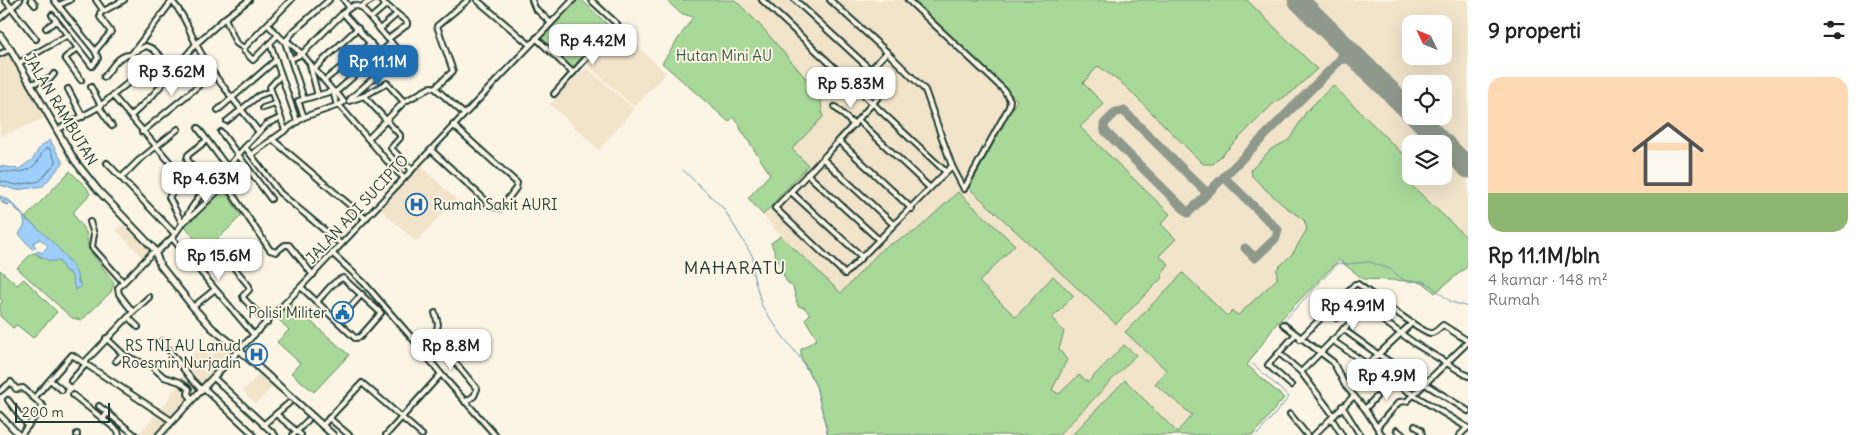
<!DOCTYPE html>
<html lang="id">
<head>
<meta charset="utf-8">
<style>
  :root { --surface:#fff; --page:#f6f6f6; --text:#222; --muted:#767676; --line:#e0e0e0; --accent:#1f6fb2 }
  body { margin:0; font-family:Delius,sans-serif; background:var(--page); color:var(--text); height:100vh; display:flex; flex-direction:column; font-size:19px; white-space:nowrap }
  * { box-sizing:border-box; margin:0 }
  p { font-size:16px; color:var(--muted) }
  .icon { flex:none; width:28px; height:28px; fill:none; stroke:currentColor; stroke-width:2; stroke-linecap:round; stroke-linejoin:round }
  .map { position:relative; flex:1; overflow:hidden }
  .side { display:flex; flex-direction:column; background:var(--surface); width:400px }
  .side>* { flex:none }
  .needle { width:32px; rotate:313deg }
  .controls { position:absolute; left:1402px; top:15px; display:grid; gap:10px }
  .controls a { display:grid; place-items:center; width:50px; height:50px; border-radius:10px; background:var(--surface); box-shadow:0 5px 20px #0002; font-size:25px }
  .scale { position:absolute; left:15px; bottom:12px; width:95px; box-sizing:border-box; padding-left:5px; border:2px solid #1f3d34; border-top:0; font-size:14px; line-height:18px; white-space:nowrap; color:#1f3d34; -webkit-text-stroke:4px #fcf5e5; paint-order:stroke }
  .price { position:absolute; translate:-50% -42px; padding:0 11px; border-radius:10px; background:#fff; color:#222; font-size:16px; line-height:32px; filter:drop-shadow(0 1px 2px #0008) }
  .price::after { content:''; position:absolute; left:50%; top:30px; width:15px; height:11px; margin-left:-8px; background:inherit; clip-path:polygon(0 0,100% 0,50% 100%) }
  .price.active { background:var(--accent); color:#fff }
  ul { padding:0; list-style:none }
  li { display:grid; align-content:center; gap:10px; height:265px; padding:0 20px }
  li+li { border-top:1px solid var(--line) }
  li span { display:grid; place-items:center; height:155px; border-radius:15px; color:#555 }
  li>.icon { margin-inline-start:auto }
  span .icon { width:90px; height:90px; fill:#fffc; stroke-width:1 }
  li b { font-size:21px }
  h2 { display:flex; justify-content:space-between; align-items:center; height:60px; padding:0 20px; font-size:21px }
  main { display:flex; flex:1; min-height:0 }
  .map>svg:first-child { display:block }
  .built { fill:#f1e4cb; fill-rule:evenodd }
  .green { fill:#a9d999; stroke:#648b66 }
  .water { fill:#a0cefb; stroke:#6c94ab }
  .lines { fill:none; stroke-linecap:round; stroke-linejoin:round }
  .shore { stroke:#537784; stroke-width:1 }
  .stream { stroke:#6c94ab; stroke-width:1 }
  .taxiway { stroke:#8e998c; stroke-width:9 }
  .runway { stroke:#8e998c; stroke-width:21 }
  .minor-casing { stroke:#1f3d34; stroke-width:8 }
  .major-casing { stroke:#1f3d34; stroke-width:9 }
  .minor { stroke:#fcf5e5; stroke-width:4 }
  .major { stroke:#fcf5e5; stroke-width:5 }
  .labels { text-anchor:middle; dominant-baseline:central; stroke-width:4; stroke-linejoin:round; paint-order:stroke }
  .park-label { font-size:15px; fill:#3b5c48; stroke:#fcf5e5 }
  .street-label { font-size:15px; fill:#1f3d34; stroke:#fcf5e5 }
  .poi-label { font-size:15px; fill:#1f3d34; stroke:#fcf5e5; text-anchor:end }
  .quarter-label { font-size:18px; letter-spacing:1px; fill:#1f3d34; stroke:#fcf5e5 }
</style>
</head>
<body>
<main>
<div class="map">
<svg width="1468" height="435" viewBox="0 0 1468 435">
  <rect width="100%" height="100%" fill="#fcf5e5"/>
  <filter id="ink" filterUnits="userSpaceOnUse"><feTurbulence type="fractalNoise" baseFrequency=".02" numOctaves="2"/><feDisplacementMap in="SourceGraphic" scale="10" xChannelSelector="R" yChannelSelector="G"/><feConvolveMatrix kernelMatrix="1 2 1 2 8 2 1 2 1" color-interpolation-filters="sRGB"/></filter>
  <g filter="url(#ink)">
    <g class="built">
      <path d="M666 0H1468V266L1435 293 1425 284 1415 281 1363 279 1339 260 1277 323 1247 365 1284 398 1253 435H828L816 386 801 357V349L817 339 805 319 810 314 805 308 798 306 793 286 786 281 771 243 781 236 748 198 770 174 740 128V125L733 117 729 122 662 63 693 17 680 13ZM1411 24H1444V56H1411ZM1411 84H1444V116H1411ZM1411 144H1444V176H1411Z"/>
      <path d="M619 29 666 73 635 107 586 64Z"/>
      <path d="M10 51 48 117 0 137V56Z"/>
      <path d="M586 67 634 109 599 150 550 104Z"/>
      <path d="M419 165 456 199 416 242 379 208Z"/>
      <path d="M125 222 150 248 151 253 145 260 116 230Z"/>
      <path d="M218 335 236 351 156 435H138L166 403 172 392 186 373 193 368 188 357 202 348 210 356 219 349 212 341Z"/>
      <path d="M259 374 272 387 256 404 243 391Z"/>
    </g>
    <g class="green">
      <path d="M577 0H582L610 27 571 69 540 40Z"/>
      <path d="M666 0H735L761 26 820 95 823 117 792 149 808 165 763 215 748 198 770 174 740 128V125L733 117 729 122 662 63 693 17 680 13Z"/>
      <path d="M912 0H1247L1317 69 1292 92 1273 104 1213 164H1203L1124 85 1098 66 1083 83 1104 104 1080 127 1170 214 1161 224 1176 239 1159 256 1169 264 1161 274 1163 277 1116 324 969 188 1017 100Z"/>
      <path d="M1333 85 1411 162V174L1406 180 1468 239V266L1435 293 1425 284 1415 281 1363 279 1339 260 1277 323 1247 365 1284 398 1253 435H1072L1125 380 1177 432 1192 415 1155 384 1166 370 1125 332 1183 273 1227 316 1232 311 1238 315 1277 279V269L1293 253 1307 229 1304 220 1283 205 1265 189 1252 176 1251 170 1271 149 1289 140 1306 112Z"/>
      <path d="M70 171 87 188 90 194 74 211V215L86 232 89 250 114 282 111 292 82 320 72 318 17 268 31 254 35 253 40 257 59 261 66 271 69 272 74 279V286L80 284 77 277 61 252 35 226 25 218Z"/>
      <path d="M224 189 241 216 205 252 185 226Z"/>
      <path d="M958 192 1015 245 979 282 1016 317 1053 276 1074 296 1052 318 1064 332 1059 349 1067 360 1052 390 1059 394 1079 375 1088 382 1124 345 1136 355 1059 435H828L816 386 801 357V349L817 339 805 319 810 314 805 308 798 306 793 287 786 281 771 243 781 236 841 293 883 248 916 231Z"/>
      <path d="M0 270 17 285 24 279 57 312 33 338 17 325 13 328 0 316V304L3 301 0 299Z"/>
      <path d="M290 303 349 355 314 392 291 373 300 363 277 342 289 330 276 317Z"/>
    </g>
    <g class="water">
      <path d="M50 140 63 163 43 186 16 190 0 185V166L19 169 33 159 40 147Z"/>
      <path d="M0 196C13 200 17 208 25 218 27 221 32 223 34 225 46 235 80 267 78 282L81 285 76 290C72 285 75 278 69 272H66L59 261H49L35 253 39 251 42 253 48 246 40 239 33 243 36 247 32 249 19 234 25 224 23 216 8 201 5 200 4 202 9 204 8 205 2 203Z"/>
    </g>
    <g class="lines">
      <path class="shore" d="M0 171C15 173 27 175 38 161 41 156 42 151 47 148L50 149 56 162 40 181 17 185 0 181"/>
      <g class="stream">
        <path d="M683 170 724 209 753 257V274L762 306 781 334 800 358 816 386 828 435"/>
        <path d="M1280 325 1338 263 1347 264 1370 262 1390 269 1406 282 1422 281 1429 284 1451 302 1468 307"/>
        <path d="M1253 364 1289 397 1257 435"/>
      </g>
      <g class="taxiway">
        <path d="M1340 41 1343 53 1340 60 1353 58 1360 61"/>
        <path d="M1228 181 1278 230 1276 238 1255 258 1245 248"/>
        <path d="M1207 193 1124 111 1116 112 1104 124 1105 131 1188 213 1340 60"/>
      </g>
      <g class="runway">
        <path d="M1298 0 1411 112"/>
        <path d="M1416 116 1443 144"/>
        <path d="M1444 144 1468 168"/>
      </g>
      <defs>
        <g id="minor">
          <path d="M5 0 36 39"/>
          <path d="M31 0 35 5"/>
          <path d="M96 0 103 10"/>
          <path d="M171 0C184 14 188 28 196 44 205 61 215 77 227 91"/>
          <path d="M344 0 349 7"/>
          <path d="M477 0 530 45"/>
          <path d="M532 0 535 8 551 23"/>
          <path d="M762 0 946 172"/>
          <path d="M795 0 871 70"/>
          <path d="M830 0 887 52 925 90 952 166 964 189"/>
          <path d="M908 0 1004 90 1010 100 1009 107 964 189"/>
          <path d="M59 5 70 0"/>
          <path d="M361 7 372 0"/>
          <path d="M343 13 379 53"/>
          <path d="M52 15 92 66 98 58 95 51 54 0"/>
          <path d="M0 18 20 0"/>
          <path d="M225 18 236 43 244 48 291 0"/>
          <path d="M371 18 386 5"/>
          <path d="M268 25 285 42"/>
          <path d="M46 28 56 21"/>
          <path d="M380 29 397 14"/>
          <path d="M536 38 573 73"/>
          <path d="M286 40 302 54 333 91 336 92 344 102 339 105"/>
          <path d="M390 41 408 62"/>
          <path d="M270 43 297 121"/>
          <path d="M78 48 65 58 81 80"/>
          <path d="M95 51 111 32 100 17V13L124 0"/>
          <path d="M136 51 146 46 153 49 174 70"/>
          <path d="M244 51 253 60 278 35"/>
          <path d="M0 54 11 49"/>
          <path d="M291 59 302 54 343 13 354 5 361 7 388 39 407 25V22L380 0"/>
          <path d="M19 63 68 35"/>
          <path d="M310 65 318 96"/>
          <path d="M365 66 375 77"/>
          <path d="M315 68 358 28"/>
          <path d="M281 75 270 87 285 130"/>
          <path d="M104 77C112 68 118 54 131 55"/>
          <path d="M325 80 371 43"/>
          <path d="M892 82 826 155 775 208 845 274 952 166"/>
          <path d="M30 84 50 79 54 74"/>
          <path d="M91 87 101 106"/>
          <path d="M854 87 887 52"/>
          <path d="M68 89 83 117"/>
          <path d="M336 92 391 43"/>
          <path d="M229 94 259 132 267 124 280 118"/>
          <path d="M554 94 617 24 591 0"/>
          <path d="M113 96 180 174 181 182 169 197 182 223"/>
          <path d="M364 96 387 83 404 102 431 87 435 88"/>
          <path d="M304 99 285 42 294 31 329 0"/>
          <path d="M350 99 401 54"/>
          <path d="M349 101 364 96 400 135V138L391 148 412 170"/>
          <path d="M99 107 112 126"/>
          <path d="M835 107 854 125"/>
          <path d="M263 108 275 104"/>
          <path d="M218 110 276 60"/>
          <path d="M464 114 435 88 453 71 437 26 468 0"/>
          <path d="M131 116 153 95 196 44 225 18 249 0"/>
          <path d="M304 117 298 101 333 91 337 106"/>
          <path d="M858 120 930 188"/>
          <path d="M227 121 258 96 271 91"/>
          <path d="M198 128 227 167"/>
          <path d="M57 130 99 107 141 72V67L131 55 172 1"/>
          <path d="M142 132 213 74"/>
          <path d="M221 132 271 199"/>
          <path d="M272 139 366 219"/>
          <path d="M368 139 404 102"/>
          <path d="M839 141 912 209"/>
          <path d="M245 147 259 132"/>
          <path d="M431 150 484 199 489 206 501 208 516 188 517 183 453 125"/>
          <path d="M252 154 304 117 339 105 393 168 404 178"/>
          <path d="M823 159 893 224"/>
          <path d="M107 163 175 234"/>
          <path d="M807 174 878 239"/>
          <path d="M220 176 270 250 276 252 285 245H289L313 275"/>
          <path d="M121 178 138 161 178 129"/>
          <path d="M181 182 194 169 187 159 188 155 207 140"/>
          <path d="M791 192 862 257"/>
          <path d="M184 221C191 208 207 182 220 176L245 147 280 193 341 244"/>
          <path d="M90 222 94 234 92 247 123 282"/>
          <path d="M172 238 254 335"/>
          <path d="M152 253 118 288 119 294 133 312 84 363 172 421"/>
          <path d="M156 253 172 238 184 221 194 214 225 184"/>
          <path d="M332 253 364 283 412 338 441 374 495 435"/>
          <path d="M200 269 217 253H222L249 286V290L243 296 244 299 267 323"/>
          <path d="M301 287 355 338 360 337 381 313 343 278C333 281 324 294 317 302"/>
          <path d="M193 307 214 290"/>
          <path d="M1364 307 1417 345 1468 376"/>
          <path d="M1327 311 1336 318"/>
          <path d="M133 312 149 297"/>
          <path d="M128 317 138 327"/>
          <path d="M338 321 362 294"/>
          <path d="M1283 324 1333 362 1345 385 1365 409 1382 435"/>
          <path d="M1343 329 1379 355 1468 411"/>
          <path d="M106 338 123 354 116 361"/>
          <path d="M1300 339 1355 284H1358C1369 292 1421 332 1430 333 1435 334 1440 327 1443 325L1468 341"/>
          <path d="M435 340 438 324 435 313"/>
          <path d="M1332 340 1391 381 1468 428"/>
          <path d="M162 341 192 380 202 390"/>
          <path d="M420 348 429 342 437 340 477 389 474 396 465 402"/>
          <path d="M239 350 294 294 573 0"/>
          <path d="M1279 353 1301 372 1334 416"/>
          <path d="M123 354 137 361 150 365 164 377 180 382 189 389 188 394 192 399"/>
          <path d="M1368 364 1412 323"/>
          <path d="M1301 372 1376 297"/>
          <path d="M214 378 275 435"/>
          <path d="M50 380 62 390"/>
          <path d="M71 381 86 364"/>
          <path d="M1291 385 1268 365 1295 335"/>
          <path d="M204 388 251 432 253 435"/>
          <path d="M0 391 11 382 16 389 23 388 34 398 72 355 84 363"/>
          <path d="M73 395 103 419"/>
          <path d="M8 400 28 426"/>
          <path d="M99 406 135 435"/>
          <path d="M1342 406 1360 435"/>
          <path d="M1365 409 1376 397"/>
          <path d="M108 412 103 419 118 431 119 435"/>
          <path d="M276 414 301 435"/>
          <path d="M1290 414 1307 435"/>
          <path d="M0 415 19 435"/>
          <path d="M329 418 349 435"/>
          <path d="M1332 419 1342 435"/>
          <path d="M263 425 289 403"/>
          <path d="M322 426 362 383 422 435"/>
          <path d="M1415 426 1421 430 1422 435"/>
          <path d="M1377 427 1399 402 1407 401 1468 342"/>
          <path d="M1397 430 1403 435"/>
          <path d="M77 434V435"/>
          <path d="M21 435 43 406 34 398"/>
          <path d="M293 435 308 420"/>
          <path d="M386 435 441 374"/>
          <path d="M1314 435 1354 396"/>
          <path d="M1460 435 1467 428"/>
        </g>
        <g id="major">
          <path d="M0 35 12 52 75 161 98 190 154 249 160 265 193 307 212 328 236 347 333 435"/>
          <path d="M159 435 239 350"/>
        </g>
      </defs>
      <use href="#minor" class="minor-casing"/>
      <use href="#major" class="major-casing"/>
      <use href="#minor" class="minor"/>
      <use href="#major" class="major"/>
    </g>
  </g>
  <defs>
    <symbol id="hospital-ring" viewBox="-11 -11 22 22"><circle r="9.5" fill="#fcf5e5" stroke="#1f6fb2" stroke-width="1.5"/><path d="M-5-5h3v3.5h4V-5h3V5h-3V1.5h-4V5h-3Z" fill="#1f6fb2"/></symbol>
    <symbol id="civic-ring" viewBox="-11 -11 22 22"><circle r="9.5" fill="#fcf5e5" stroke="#1f6fb2" stroke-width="1.5"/><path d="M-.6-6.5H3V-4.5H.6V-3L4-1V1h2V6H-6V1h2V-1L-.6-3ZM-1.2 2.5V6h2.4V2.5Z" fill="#1f6fb2"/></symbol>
  </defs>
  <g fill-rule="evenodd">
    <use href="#hospital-ring" x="404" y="192" width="25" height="25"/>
    <use href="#civic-ring" x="330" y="300" width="25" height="25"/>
    <use href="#hospital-ring" x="244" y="342" width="25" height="25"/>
  </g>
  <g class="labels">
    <g class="park-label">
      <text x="724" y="55">Hutan Mini AU</text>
    </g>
    <g class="street-label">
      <text transform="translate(61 109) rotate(59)">JALAN RAMBUTAN</text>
      <text transform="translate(357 209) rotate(-47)">JALAN ADI SUCIPTO</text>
    </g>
    <g class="poi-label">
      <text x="433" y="204" text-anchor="start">Rumah Sakit AURI</text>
      <text x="327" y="312">Polisi Militer</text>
      <text x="241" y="345">RS TNI AU Lanud<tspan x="241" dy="17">Roesmin Nurjadin</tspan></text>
    </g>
    <g class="quarter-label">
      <text x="735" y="267">MAHARATU</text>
    </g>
  </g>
</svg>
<div class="controls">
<a><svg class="needle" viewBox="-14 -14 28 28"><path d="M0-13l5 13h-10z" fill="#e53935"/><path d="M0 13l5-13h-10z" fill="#767676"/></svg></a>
<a><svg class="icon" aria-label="locate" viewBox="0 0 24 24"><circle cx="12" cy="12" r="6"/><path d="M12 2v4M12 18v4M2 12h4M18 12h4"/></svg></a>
<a><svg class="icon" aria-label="layers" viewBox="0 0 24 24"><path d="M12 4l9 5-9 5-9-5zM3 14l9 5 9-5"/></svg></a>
</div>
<div class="scale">200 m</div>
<b class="price" style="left:593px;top:66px">Rp 4.42M</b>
<b class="price active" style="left:378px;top:87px">Rp 11.1M</b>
<b class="price" style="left:172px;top:97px">Rp 3.62M</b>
<b class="price" style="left:851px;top:109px">Rp 5.83M</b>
<b class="price" style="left:206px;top:204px">Rp 4.63M</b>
<b class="price" style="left:219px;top:281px">Rp 15.6M</b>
<b class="price" style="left:1353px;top:331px">Rp 4.91M</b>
<b class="price" style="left:451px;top:371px">Rp 8.8M</b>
<b class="price" style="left:1387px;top:401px">Rp 4.9M</b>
</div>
<section class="side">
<h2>9 properti<svg class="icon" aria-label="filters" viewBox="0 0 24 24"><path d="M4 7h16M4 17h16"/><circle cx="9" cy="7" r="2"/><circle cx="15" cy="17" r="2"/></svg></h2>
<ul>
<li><span style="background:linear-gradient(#ffd9b3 75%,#8fb573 0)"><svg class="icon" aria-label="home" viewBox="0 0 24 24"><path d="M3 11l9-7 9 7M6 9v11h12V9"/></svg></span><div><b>Rp 11.1M/bln</b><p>4 kamar · 148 m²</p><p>Rumah</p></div></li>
</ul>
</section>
</main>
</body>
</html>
